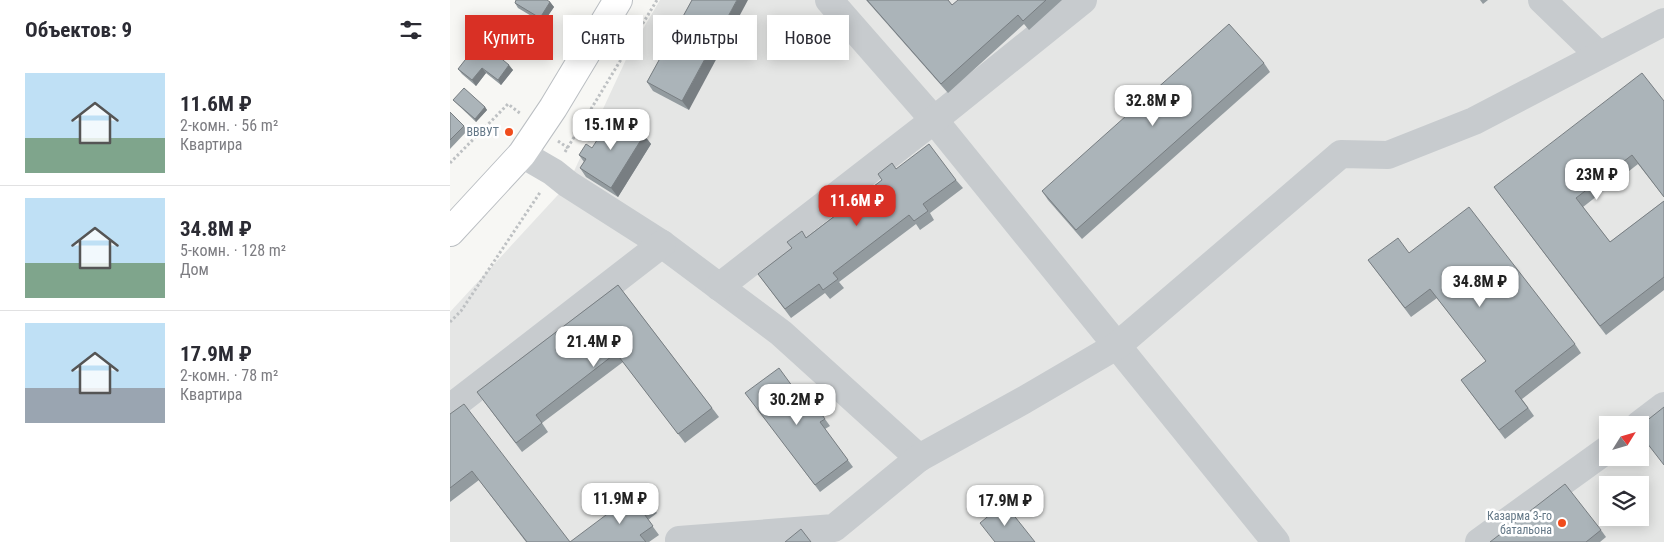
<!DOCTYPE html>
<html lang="ru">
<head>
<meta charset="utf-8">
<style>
  :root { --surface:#fff; --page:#f2f2f3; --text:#2b2b33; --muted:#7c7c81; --line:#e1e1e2; --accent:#d93025 }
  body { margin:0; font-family:"Roboto Condensed",sans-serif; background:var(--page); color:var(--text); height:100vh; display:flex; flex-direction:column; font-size:19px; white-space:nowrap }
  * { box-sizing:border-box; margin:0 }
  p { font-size:16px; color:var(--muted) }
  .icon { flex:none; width:28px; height:28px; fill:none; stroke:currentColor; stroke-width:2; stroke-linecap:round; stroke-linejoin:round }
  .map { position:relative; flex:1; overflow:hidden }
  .details { display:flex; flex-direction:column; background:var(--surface); width:450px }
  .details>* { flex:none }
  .banner { position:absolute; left:15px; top:15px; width:475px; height:45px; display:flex; gap:10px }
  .needle { width:32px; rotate:53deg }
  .tools { position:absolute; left:1149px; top:416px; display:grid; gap:10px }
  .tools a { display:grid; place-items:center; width:50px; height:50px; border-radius:0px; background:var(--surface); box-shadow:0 2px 12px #0003; font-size:25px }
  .price { position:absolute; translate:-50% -42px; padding:0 11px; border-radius:10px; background:#fff; color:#222; font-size:16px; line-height:32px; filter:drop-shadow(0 1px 2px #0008) }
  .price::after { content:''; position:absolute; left:50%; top:30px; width:15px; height:11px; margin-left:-8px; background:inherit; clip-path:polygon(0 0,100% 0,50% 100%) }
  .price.selected { background:var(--accent); color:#fff }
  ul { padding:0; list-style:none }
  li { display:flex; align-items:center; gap:15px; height:125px; padding:0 25px }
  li+li { border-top:1px solid var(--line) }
  li span { display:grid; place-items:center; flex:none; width:140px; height:100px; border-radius:0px; color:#555 }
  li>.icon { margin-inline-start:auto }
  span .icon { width:60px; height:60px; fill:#fffc; stroke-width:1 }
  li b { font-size:21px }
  h2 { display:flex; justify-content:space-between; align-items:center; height:60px; padding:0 25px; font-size:21px }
  .pill { padding:0 18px; border-radius:0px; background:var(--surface); box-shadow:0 2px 12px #0003; font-size:18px; line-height:45px }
  .pill.selected { background:var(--accent); color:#fff }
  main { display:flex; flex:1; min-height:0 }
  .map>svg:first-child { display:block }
  .built { fill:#e5e6e5; fill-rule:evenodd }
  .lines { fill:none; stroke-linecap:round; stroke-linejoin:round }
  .major-casing { stroke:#babec2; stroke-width:30 }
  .path { stroke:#bec1c3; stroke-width:3; stroke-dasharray:2.5 2.5; stroke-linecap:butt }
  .minor { stroke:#c7cbce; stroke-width:28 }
  .major { stroke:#fff; stroke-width:28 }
  .wall { fill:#939b9f }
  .shaded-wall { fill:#787e82 }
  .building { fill:#abb4b9; stroke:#787e82 }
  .poi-dot { fill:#f04c1c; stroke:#fff; stroke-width:2 }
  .labels { text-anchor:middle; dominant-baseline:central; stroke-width:5; stroke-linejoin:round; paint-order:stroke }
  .poi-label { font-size:12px; fill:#647887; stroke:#fff; text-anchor:end }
</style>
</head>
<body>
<main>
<section class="details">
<h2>Объектов: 9<svg class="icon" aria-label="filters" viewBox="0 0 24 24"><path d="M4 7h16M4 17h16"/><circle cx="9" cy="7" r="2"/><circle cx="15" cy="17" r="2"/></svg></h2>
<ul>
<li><span style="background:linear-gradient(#bfe0f5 65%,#7fa58c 0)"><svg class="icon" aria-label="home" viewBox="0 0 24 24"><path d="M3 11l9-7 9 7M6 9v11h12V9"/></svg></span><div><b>11.6M ₽</b><p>2-комн. · 56 m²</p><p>Квартира</p></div></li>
<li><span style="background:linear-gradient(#bfe0f5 65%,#7fa58c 0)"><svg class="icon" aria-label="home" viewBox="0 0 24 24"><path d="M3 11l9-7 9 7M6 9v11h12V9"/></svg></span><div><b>34.8M ₽</b><p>5-комн. · 128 m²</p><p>Дом</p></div></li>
<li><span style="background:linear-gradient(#bfe0f5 65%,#9aa5b1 0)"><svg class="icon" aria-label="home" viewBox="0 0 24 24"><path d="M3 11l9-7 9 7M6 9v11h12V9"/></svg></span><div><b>17.9M ₽</b><p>2-комн. · 78 m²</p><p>Квартира</p></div></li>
</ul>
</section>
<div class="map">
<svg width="1214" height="542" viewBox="0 0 1214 542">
  <rect width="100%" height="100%" fill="#f7f7f4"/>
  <path class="built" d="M210 0H1214V542H0V312L118 184 180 51ZM1158 425H1190V458H1158ZM1158 485H1190V518H1158Z"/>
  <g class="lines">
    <defs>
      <path id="major" d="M0 232 72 154 103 108 168 0"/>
    </defs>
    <use href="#major" class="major-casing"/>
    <g class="path">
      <path d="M108 141 118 148"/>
      <path d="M115 152 207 0"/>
      <path d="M0 163 58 104 71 114"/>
      <path d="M0 322 11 311 91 191"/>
    </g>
    <g class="minor">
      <path d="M379 0 484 120 826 542"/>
      <path d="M1092 0 1149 55"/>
      <path d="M72 154 103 172 118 184 212 244 331 333 469 458"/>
      <path d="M269 287 484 120 633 0"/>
      <path d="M0 408 212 244"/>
      <path d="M1189 425 1214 406"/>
      <path d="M229 540 384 528 469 458 574 400 668 345 891 154 938 155 1024 121 1214 22"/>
      <path d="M1029 542 1158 449"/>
    </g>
    <use href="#major" class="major"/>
  </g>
  <g class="wall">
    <path d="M242 0 239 110 203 91 197 82Z"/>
    <path d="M416 0H498L502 5 508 0H612L579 30 574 24 498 93Z"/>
    <path d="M1030 0H1038L1033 4Z"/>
    <path d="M100 2 104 7 93 23 68 8 65 3Z"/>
    <path d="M30 41 63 70 51 85 36 73 26 86 12 74 8 69Z"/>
    <path d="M814 63 820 72 632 239 598 200 592 191Z"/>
    <path d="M3 100 35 107 37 110 26 122 5 102Z"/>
    <path d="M1214 101V197L1188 164 1133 207 1160 242 1214 201V290L1156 335 1044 187Z"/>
    <path d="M0 112 14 126 17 131 0 149Z"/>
    <path d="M194 135 201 144 168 197 136 177 130 168 134 162 129 155 142 148Z"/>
    <path d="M446 169 506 180 513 188 480 213 484 220 470 230 466 224 389 282 394 288 380 299 375 293 341 318 308 274Z"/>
    <path d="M959 253 1125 344 1131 353 1072 399 1084 416 1055 439 1011 380 1036 361 987 298 961 317 918 260Z"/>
    <path d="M168 285 269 417 235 443 173 362 92 423 98 432 72 452 27 392Z"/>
    <path d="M301 400 359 409 375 419 380 426 375 429 403 467 370 492Z"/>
    <path d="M0 414 120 542H76L29 480 0 502Z"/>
    <path d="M193 494 207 513 198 520 209 535 199 542H120L172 511Z"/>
    <path d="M1151 530 1156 537 1150 542H1040Z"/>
  </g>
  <g class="shaded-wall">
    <path d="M287 0H298L239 110 232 101Z"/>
    <path d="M100 2 104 7 93 23 90 18Z"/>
    <path d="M59 65 63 70 51 85 48 80Z"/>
    <path d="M32 68 36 73 26 86 22 80Z"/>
    <path d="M35 107 37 110 26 122 25 119Z"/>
    <path d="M194 135 201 144 168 197 161 188Z"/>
  </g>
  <g class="building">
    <path d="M66 0H97L100 2 90 18 65 3Z"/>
    <path d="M242 0H287L232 101 197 82Z"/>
    <path d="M417 0H498L502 5 508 0H596L573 21 568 15 491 84Z"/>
    <path d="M779 24 814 63 626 230 592 191Z"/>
    <path d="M30 41 59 65 48 80 32 68 22 80 8 69Z"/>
    <path d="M1192 73 1214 101V197L1182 155 1126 198 1160 242 1214 201V277L1150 326 1044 187Z"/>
    <path d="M14 88 35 107 25 119 3 100Z"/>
    <path d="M0 112 14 126 0 140Z"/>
    <path d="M163 115 194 135 161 188 130 168 136 159 129 155 136 144 142 148Z"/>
    <path d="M479 144 506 180 473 204 478 211 464 221 459 215 383 273 388 279 373 290 369 284 335 309 308 274 342 248 337 242 352 231 356 238 432 180 428 174 442 163 446 169Z"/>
    <path d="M1019 207 1125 344 1065 391 1078 408 1049 430 1011 380 1036 361 980 289 955 308 918 260 948 238 959 253Z"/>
    <path d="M168 285 262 408 228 434 166 353 86 415 92 423 66 443 27 392Z"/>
    <path d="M329 368 359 409 365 405 375 419 370 422 398 460 365 485 295 393Z"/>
    <path d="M14 404 120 542H77L22 471 0 488V414Z"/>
    <path d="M1214 407V465L1190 434V426Z"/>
    <path d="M1115 484 1151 530 1136 542H1040Z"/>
    <path d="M193 494 201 504 192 511 203 526 190 535 196 542H120L168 506 172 511Z"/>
    <path d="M554 503 585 542H545L530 523Z"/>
    <path d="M351 529 361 542H335Z"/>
  </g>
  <g class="poi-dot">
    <circle cx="59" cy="132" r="5"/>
    <circle cx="1112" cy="523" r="5"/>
  </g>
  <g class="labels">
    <g class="poi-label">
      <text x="49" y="132">ВВВУТ</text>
      <text x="1102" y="516">Казарма 3-го<tspan x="1102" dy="14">батальона</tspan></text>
    </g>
  </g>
</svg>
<div class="tools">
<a><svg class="needle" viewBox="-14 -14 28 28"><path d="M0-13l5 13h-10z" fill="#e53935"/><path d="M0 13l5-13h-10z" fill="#7c7c81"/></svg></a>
<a><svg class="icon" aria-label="layers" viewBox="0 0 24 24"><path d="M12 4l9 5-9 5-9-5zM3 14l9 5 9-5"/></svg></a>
</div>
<b class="price" style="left:703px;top:127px">32.8M ₽</b>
<b class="price" style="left:161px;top:151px">15.1M ₽</b>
<b class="price" style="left:1147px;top:201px">23M ₽</b>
<b class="price selected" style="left:407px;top:227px">11.6M ₽</b>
<b class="price" style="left:1030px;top:308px">34.8M ₽</b>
<b class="price" style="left:144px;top:368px">21.4M ₽</b>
<b class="price" style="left:347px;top:426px">30.2M ₽</b>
<b class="price" style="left:170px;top:525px">11.9M ₽</b>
<b class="price" style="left:555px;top:527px">17.9M ₽</b>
<div class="banner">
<a class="pill selected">Купить</a>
<a class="pill">Снять</a>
<a class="pill">Фильтры</a>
<a class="pill">Новое</a>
</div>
</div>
</main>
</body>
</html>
